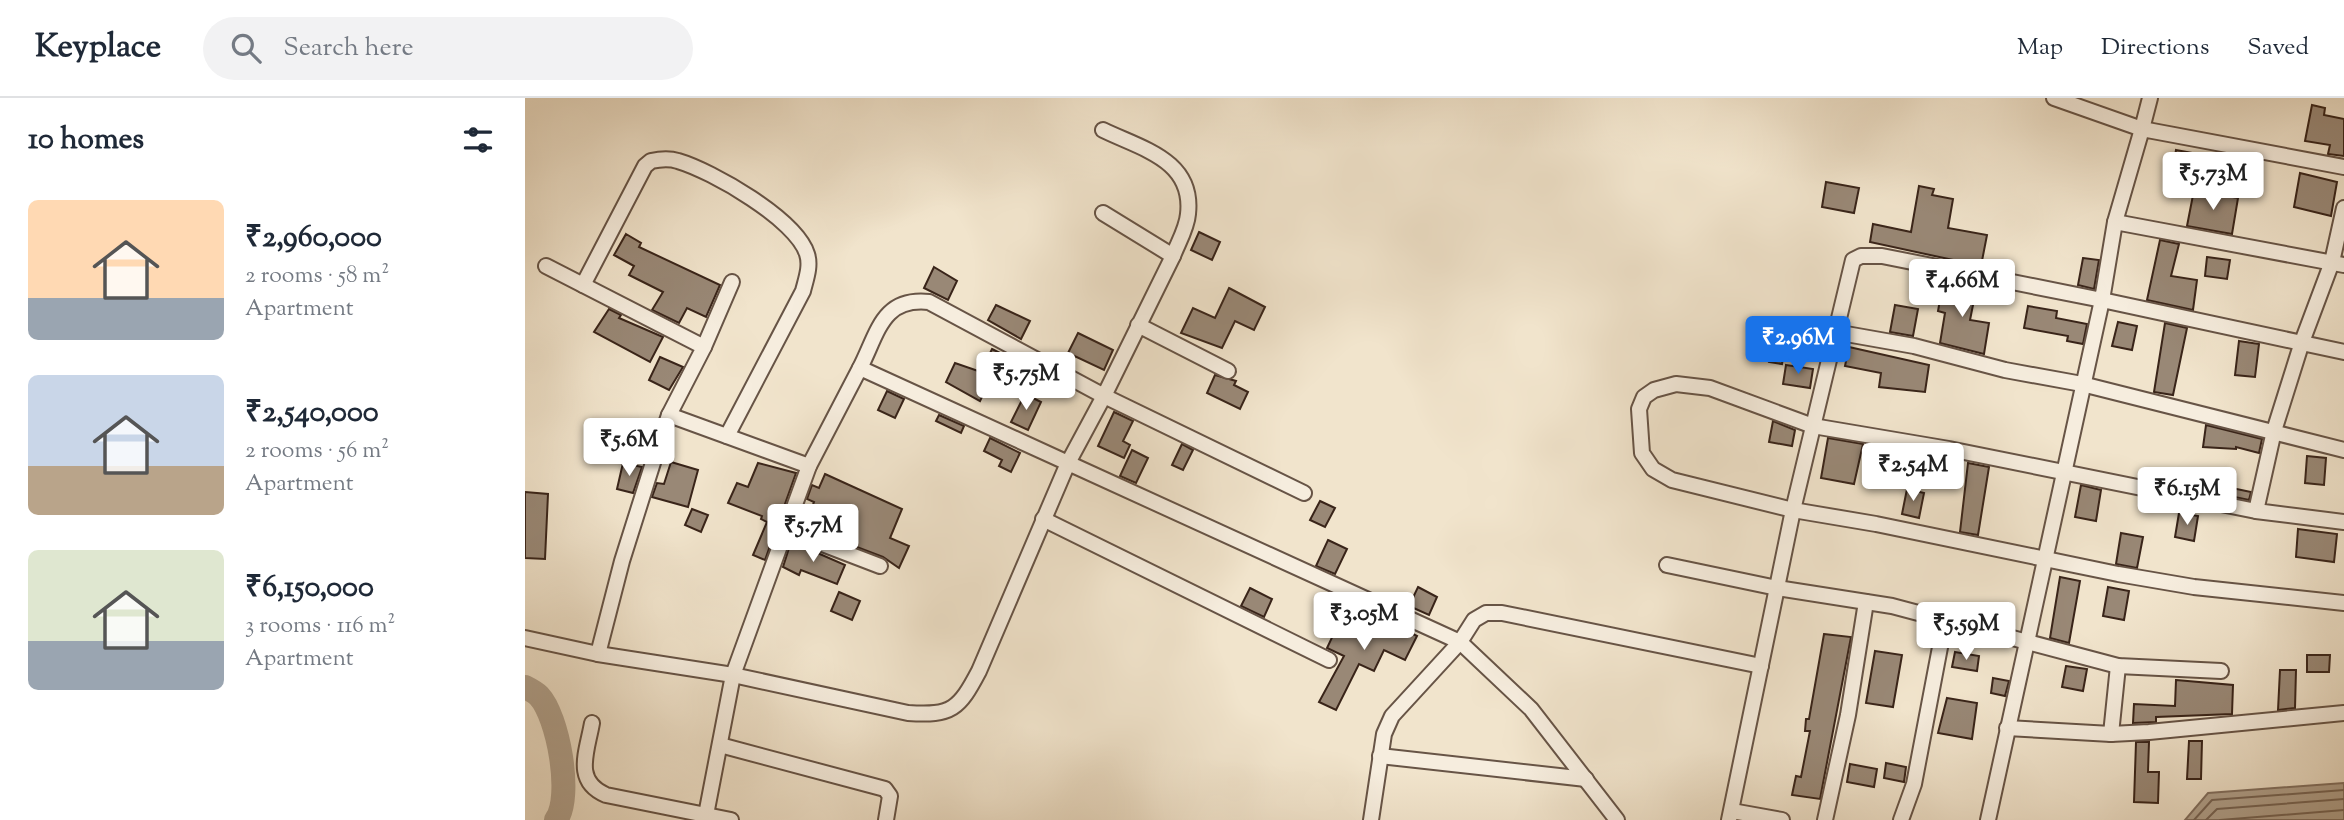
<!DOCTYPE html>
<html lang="en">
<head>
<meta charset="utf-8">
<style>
  :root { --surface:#fff; --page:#f2f2f3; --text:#1f2937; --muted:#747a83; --line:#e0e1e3; --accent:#1a73e8 }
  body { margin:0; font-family:"Sorts Mill Goudy",serif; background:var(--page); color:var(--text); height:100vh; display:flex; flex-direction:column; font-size:26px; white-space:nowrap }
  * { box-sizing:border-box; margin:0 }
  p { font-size:23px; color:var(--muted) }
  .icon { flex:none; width:38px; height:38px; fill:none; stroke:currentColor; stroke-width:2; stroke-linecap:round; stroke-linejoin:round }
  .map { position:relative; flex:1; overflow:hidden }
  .panel { display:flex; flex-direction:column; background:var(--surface); width:525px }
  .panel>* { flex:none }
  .price { position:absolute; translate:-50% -60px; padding:0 16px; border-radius:7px; background:#fff; color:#222; font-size:23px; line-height:46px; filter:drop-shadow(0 2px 4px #0008) }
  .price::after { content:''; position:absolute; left:50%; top:42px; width:21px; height:16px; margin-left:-10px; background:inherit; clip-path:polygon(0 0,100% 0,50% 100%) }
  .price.current { background:var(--accent); color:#fff }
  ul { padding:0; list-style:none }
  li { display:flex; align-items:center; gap:21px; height:175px; padding:0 28px }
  li span { display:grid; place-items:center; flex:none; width:196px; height:140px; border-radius:10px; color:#555 }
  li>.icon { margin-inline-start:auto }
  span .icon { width:84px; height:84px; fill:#fffc; stroke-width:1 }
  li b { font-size:30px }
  h2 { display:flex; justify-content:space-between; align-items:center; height:84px; padding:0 28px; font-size:30px }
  header { display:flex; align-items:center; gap:42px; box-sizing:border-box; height:98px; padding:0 35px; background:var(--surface); border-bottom:2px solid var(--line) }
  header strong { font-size:33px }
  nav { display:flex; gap:38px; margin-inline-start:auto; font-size:24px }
  .search { width:490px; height:63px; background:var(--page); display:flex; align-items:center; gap:18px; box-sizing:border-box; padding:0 24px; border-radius:38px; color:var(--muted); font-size:26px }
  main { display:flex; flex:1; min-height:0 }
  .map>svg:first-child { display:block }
  .water { fill:#b2a38f; stroke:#827060; stroke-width:2 }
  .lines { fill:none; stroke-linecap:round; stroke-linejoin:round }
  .shore { stroke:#766454; stroke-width:2 }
  .river { stroke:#b2a38f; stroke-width:24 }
  .building { fill:#998876; stroke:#392419; stroke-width:2 }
  .minor-casing { stroke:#675446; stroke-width:18 }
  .minor { stroke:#f6edde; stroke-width:14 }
</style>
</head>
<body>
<header>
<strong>Keyplace</strong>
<div class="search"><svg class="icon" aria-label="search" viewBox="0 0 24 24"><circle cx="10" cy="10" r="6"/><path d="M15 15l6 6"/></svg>Search here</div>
<nav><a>Map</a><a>Directions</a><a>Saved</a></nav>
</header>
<main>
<section class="panel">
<h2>10 homes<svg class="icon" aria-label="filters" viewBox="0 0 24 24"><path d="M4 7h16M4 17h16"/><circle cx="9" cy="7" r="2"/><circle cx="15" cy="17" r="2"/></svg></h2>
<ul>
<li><span style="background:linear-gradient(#ffd9b3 70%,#9aa5b1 0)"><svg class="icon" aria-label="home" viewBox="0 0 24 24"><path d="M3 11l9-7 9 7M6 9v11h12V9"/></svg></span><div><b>₹2,960,000</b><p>2 rooms · 58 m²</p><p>Apartment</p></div></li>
<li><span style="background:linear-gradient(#c9d6e8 65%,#b9a48a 0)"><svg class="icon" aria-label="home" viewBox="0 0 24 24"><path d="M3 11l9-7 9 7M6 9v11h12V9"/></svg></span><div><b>₹2,540,000</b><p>2 rooms · 56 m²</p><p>Apartment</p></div></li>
<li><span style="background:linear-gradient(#dfe7d0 65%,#9aa5b1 0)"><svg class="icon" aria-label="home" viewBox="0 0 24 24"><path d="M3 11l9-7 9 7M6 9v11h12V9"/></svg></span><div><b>₹6,150,000</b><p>3 rooms · 116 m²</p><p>Apartment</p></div></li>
</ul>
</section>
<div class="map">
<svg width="1819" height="722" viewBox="0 0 1819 722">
  <rect width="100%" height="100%" fill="#f1e4cc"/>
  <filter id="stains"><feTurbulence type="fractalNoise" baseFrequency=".00286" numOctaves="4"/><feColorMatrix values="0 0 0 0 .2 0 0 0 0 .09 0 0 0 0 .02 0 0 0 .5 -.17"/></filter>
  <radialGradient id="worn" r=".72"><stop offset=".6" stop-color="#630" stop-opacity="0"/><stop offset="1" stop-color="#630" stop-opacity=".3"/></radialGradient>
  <path class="water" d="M1819 685V722H1660L1683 695Z"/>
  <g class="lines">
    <g class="shore">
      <path d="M1669 722 1687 702 1819 692"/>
      <path d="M1681 722 1692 711 1819 701"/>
      <path d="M1695 722 1819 712"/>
    </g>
    <path class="river" d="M0 589C4 591 10 594 14 598 33 618 48 699 31 722"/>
  </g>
  <g class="building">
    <path d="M1787 7 1800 10 1799 17 1819 21V58L1803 56 1805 47 1780 43Z"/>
    <path d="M1651 52 1673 56 1668 87 1646 83Z"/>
    <path d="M1775 75 1812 84 1806 118 1769 109Z"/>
    <path d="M1301 84 1334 90 1329 115 1297 109Z"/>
    <path d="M1394 88 1409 91 1407 97 1428 101 1423 130 1462 137 1456 168 1345 144 1348 126 1386 134Z"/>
    <path d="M1669 92 1713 100 1707 136 1662 128Z"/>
    <path d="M674 134 695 144 687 162 666 152Z"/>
    <path d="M101 136 116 145 114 149 195 187 181 219 162 210 154 225 127 212 138 194 104 177 109 168 89 157Z"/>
    <path d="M1635 142 1654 146 1646 178 1672 182 1668 212 1622 202Z"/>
    <path d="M1682 159 1705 162 1702 181 1680 178Z"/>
    <path d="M1558 160 1574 162 1569 191 1553 187Z"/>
    <path d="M409 169 432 183 423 202 399 190Z"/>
    <path d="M1418 185 1440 188V185L1452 187 1445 222 1464 225 1459 256 1415 245 1420 215 1413 213Z"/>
    <path d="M704 190 740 209 729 232 710 223 697 250 656 235 668 210 690 220Z"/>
    <path d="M471 207 505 223 496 241 463 222Z"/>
    <path d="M1370 207 1393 211 1388 238 1365 234Z"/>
    <path d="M1503 208 1532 213 1531 220 1562 226 1558 246 1542 243 1543 238 1499 230Z"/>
    <path d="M84 211 96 217 94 220 138 239 125 264 69 234Z"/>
    <path d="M1593 224 1612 228 1607 252 1587 248Z"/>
    <path d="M1640 225 1662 230 1648 297 1629 294Z"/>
    <path d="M1250 234 1262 236 1257 266 1244 264Z"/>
    <path d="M553 235 588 252 579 272 543 255Z"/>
    <path d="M1714 243 1734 246 1730 279 1710 277Z"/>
    <path d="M1324 249 1404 267 1400 294 1354 289 1356 275 1320 268Z"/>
    <path d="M467 251 505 270 494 292 466 280 455 303 421 284 430 265 456 274Z"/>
    <path d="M135 259 158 269 144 292 124 282Z"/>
    <path d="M1261 267 1288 271 1285 290 1258 286Z"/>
    <path d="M690 277 711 283 709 287 723 294 715 311 682 295Z"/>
    <path d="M362 293 379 301 370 320 353 312Z"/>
    <path d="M500 296 516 304 503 332 486 324Z"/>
    <path d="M589 314 608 323 598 343 605 347 599 360 573 348Z"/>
    <path d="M414 317 439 328 436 335 411 323Z"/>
    <path d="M1248 323 1270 332 1267 348 1244 344Z"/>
    <path d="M1681 327 1737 341 1734 355 1711 349V351L1678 349Z"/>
    <path d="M465 340 495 355 486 374 474 368 477 362 459 353Z"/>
    <path d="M1303 340 1338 346 1329 386 1296 380Z"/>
    <path d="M657 346 668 352 658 372 647 367Z"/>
    <path d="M1361 350 1388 355 1383 384 1356 379Z"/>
    <path d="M607 352 623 360 611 385 595 378Z"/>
    <path d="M1782 358 1801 360 1799 387 1780 385Z"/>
    <path d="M146 364 173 372 163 409 127 399 132 385 139 386Z"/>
    <path d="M98 365 117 369 108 395 92 391Z"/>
    <path d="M233 365 271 375 240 462 228 457 242 424 236 421 237 418 203 405 212 385 223 389Z"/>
    <path d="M1443 365 1464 369 1453 437 1435 434Z"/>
    <path d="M300 376 377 411 365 440 384 448 374 470 358 459 279 429 289 404 282 401 287 387 294 390Z"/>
    <path d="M1556 387 1576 392 1571 423 1550 419Z"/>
    <path d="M1702 389 1726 394 1724 402 1700 397Z"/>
    <path d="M1382 391 1399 395 1394 420 1377 416Z"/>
    <path d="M0 394 23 396 20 461 0 460Z"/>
    <path d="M795 403 810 410 800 429 785 422Z"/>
    <path d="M167 411 183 417 176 434 160 427Z"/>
    <path d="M1654 415 1673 418 1669 443 1650 439Z"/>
    <path d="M1773 431 1812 436 1809 464 1771 459Z"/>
    <path d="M1596 435 1618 439 1612 470 1591 466Z"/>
    <path d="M803 442 822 451 810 476 791 468Z"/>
    <path d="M272 446 320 467 312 486 276 472 274 477 258 469 265 447 270 450Z"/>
    <path d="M1535 479 1555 483 1544 545 1525 540Z"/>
    <path d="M893 489 912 499 904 517 884 508Z"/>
    <path d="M1583 489 1604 493 1599 522 1578 518Z"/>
    <path d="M725 490 747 501 739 519 716 508Z"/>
    <path d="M314 494 335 503 327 522 306 513Z"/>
    <path d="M806 496 820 502 810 525 795 519Z"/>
    <path d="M839 511 892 538 880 562 859 552 849 573 834 566 811 612 794 604 819 558 802 550 811 531 827 538Z"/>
    <path d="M1299 536 1326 539 1295 701 1267 697 1271 678 1276 679 1285 633H1280L1281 621H1284Z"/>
    <path d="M1350 553 1377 557 1368 609 1341 605Z"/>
    <path d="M1430 554 1454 558 1452 573 1427 569Z"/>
    <path d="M1782 557H1805L1804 574H1782Z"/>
    <path d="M1541 568 1562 571 1558 593 1537 589Z"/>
    <path d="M1755 572H1771L1770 610 1753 612Z"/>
    <path d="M1468 580 1484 583 1480 598 1466 595Z"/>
    <path d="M1651 582 1708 587 1707 616 1631 619V624L1608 625 1609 606 1650 608Z"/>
    <path d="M1422 600 1452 605 1447 641 1413 635Z"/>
    <path d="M1664 643H1677L1676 681H1662Z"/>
    <path d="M1611 644H1624L1623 674H1634L1633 705 1609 704Z"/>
    <path d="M1361 665 1381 669 1379 684 1359 680Z"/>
    <path d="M1325 666 1352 671 1349 689 1322 684Z"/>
  </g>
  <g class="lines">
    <defs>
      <g id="minor">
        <path d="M1529 0 1617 31 1625 0"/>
        <path d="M578 32C617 51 669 62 663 116 662 130 653 145 648 158"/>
        <path d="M1819 110 1807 164 1777 244 1749 333 1731 413 1819 424"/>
        <path d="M1590 124 1819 167"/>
        <path d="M21 168 179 249 144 317 132 352 97 463 73 556"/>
        <path d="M58 187 120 68 126 63C135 61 144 60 153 63 187 73 271 121 282 156 286 168 281 181 278 193L202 338"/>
        <path d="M613 227 703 273"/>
        <path d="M1310 234 1389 248 1480 272 1557 286 1819 352"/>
        <path d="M179 249 207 184"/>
        <path d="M335 270C353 235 357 199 404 204L579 298 648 158 578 115"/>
        <path d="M144 317 284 368"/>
        <path d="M1731 413 1424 351 1288 328 1185 290 1151 286 1129 292 1119 299 1114 311 1117 355 1128 371 1147 382 1268 412 1351 426 1593 476 1669 489 1819 505"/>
        <path d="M518 421 804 562"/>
        <path d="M261 432 355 468"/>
        <path d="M1142 467 1252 490 1367 508 1593 568 1696 573"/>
        <path d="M0 540 73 556 208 577 383 615C427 618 434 611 454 573L543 365 935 544 1006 611 1092 722"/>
        <path d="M67 625C62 654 48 683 81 697L206 722"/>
        <path d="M1482 630 1586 636 1624 634 1819 615"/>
        <path d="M1586 636 1593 568"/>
        <path d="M195 647 360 691 365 698 361 722"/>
        <path d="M855 658 1061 681"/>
        <path d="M1207 713 1257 722"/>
        <path d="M180 722 208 577 284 368 335 270 543 365 579 298 779 395"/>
        <path d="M846 722 859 636 867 618 935 544 949 522 961 515H977L1236 568"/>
        <path d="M1204 722 1268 412 1328 162 1336 158H1357L1577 202 1590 124 1617 31 1819 69"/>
        <path d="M1300 722 1323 617 1341 504"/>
        <path d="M1376 722 1389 686 1420 523"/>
        <path d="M1463 722 1577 202 1819 254"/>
      </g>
    </defs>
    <use href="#minor" class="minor-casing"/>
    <use href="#minor" class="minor"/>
  </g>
  <rect width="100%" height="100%" filter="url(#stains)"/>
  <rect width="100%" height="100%" fill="url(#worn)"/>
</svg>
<b class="price" style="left:1688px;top:114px">₹5.73M</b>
<b class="price" style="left:1437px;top:221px">₹4.66M</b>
<b class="price current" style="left:1273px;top:278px">₹2.96M</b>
<b class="price" style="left:501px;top:314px">₹5.75M</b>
<b class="price" style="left:104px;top:380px">₹5.6M</b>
<b class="price" style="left:1388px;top:405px">₹2.54M</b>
<b class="price" style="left:1662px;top:429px">₹6.15M</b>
<b class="price" style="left:288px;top:466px">₹5.7M</b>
<b class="price" style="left:839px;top:554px">₹3.05M</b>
<b class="price" style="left:1441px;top:564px">₹5.59M</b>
</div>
</main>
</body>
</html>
